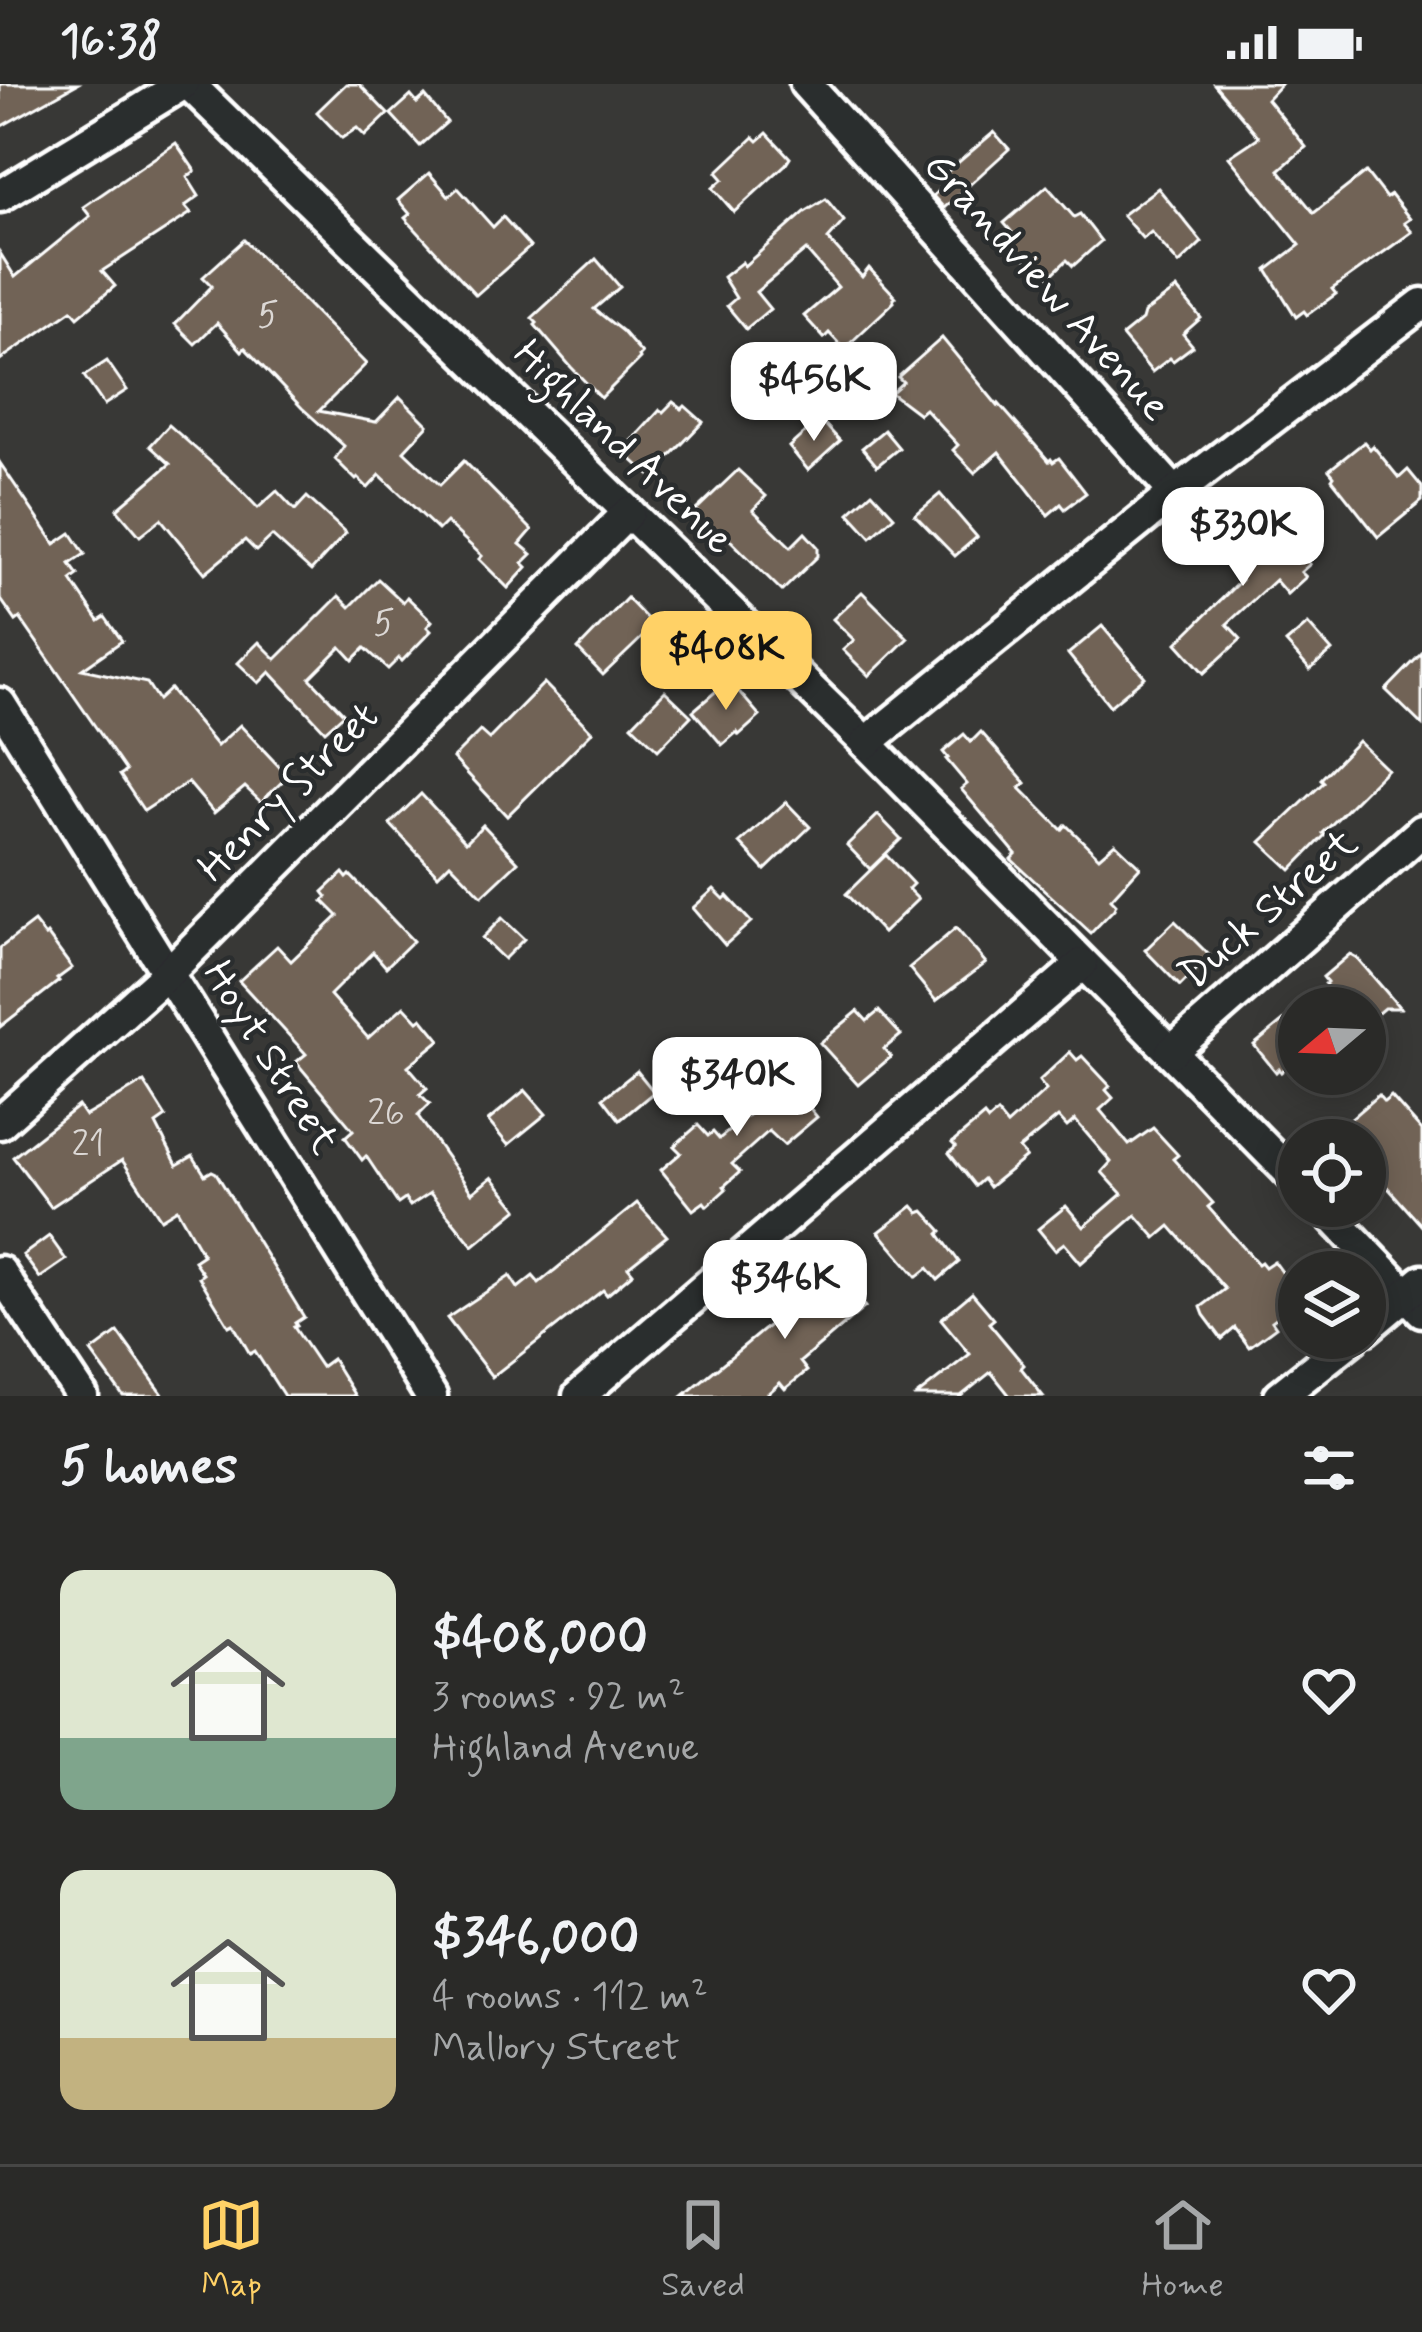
<!DOCTYPE html>
<html lang="en">
<head>
<meta charset="utf-8">
<style>
  :root { --surface:#2a2a28; --page:#363634; --text:#f1f3f6; --muted:#a5a7a8; --line:#464645; --accent:#ffd166 }
  body { margin:0; font-family:Mynerve,sans-serif; background:var(--page); color:var(--text); height:100vh; display:flex; flex-direction:column; font-size:45px; white-space:nowrap }
  * { box-sizing:border-box; margin:0 }
  p { font-size:39px; color:var(--muted) }
  .icon { flex:none; width:66px; height:66px; fill:none; stroke:currentColor; stroke-width:2; stroke-linecap:round; stroke-linejoin:round }
  .map { position:relative; height:1312px; overflow:hidden }
  .sheet { display:flex; flex-direction:column; background:var(--surface); flex:1 }
  .sheet>* { flex:none }
  .needle { width:78px; rotate:251deg }
  .controls { position:absolute; left:1278px; top:903px; display:grid; gap:24px }
  .controls a { display:grid; place-items:center; width:108px; height:108px; border-radius:50%; background:var(--surface); box-shadow:0 6px 30px #0003,0 0 0 3px var(--line); font-size:60px }
  .price { position:absolute; translate:-50% -102px; padding:0 27px; border-radius:24px; background:#fff; color:#222; font-size:39px; line-height:78px; filter:drop-shadow(0 3px 6px #0008) }
  .price::after { content:''; position:absolute; left:50%; top:72px; width:36px; height:27px; margin-left:-18px; background:inherit; clip-path:polygon(0 0,100% 0,50% 100%) }
  .price.active { background:var(--accent); color:#111 }
  ul { padding:0; list-style:none }
  li { display:flex; align-items:center; gap:36px; height:300px; padding:0 60px }
  li span { display:grid; place-items:center; flex:none; width:336px; height:240px; border-radius:24px; color:#555 }
  li>.icon { margin-inline-start:auto }
  span .icon { width:144px; height:144px; fill:#fffc; stroke-width:1 }
  li b { font-size:51px }
  h2 { display:flex; justify-content:space-between; align-items:center; height:144px; padding:0 60px; font-size:51px }
  .status { display:flex; justify-content:space-between; align-items:center; height:84px; padding:0 60px; background:var(--surface); direction:ltr }
  .status svg { height:33px; fill:currentColor }
  .tab-bar { display:flex; justify-content:space-around; align-items:center; height:168px; border-top:3px solid var(--line); background:var(--surface); font-size:33px; color:var(--muted) }
  .tab-bar a { display:grid; justify-items:center; gap:6px }
  .tab-bar .active { color:var(--accent) }
  .map>svg:first-child { display:block }
  .building { fill:#716457; stroke:#fff; stroke-width:3 }
  .lines { fill:none; stroke-linecap:round; stroke-linejoin:round }
  .minor-casing { stroke:#fff; stroke-width:39 }
  .minor { stroke:#2a2d2e; stroke-width:30 }
  .labels { text-anchor:middle; dominant-baseline:central; stroke-width:9; stroke-linejoin:round; paint-order:stroke }
  .number-label { font-size:36px; fill:#dcd8d5 }
  .street-label { font-size:42px; fill:#fff; stroke:#2a2d2e }
</style>
</head>
<body>
<div class="status"><b>16:38</b><svg viewBox="0 0 49 12"><path d="M0 12V9h3v3zM5 12V6h3v6zM10 12V3h3v9zM15 12V0h3v12zM26 1h20v11H26zM47 4h2v5h-2z"/></svg></div>
<div class="map">
<svg width="1422" height="1312" viewBox="0 0 1422 1312">
  <rect width="100%" height="100%" fill="#383836"/>
  <filter id="ink" filterUnits="userSpaceOnUse"><feTurbulence type="fractalNoise" baseFrequency=".00833" numOctaves="2"/><feDisplacementMap in="SourceGraphic" scale="24" xChannelSelector="R" yChannelSelector="G"/><feConvolveMatrix kernelMatrix="1 2 1 2 8 2 1 2 1" color-interpolation-filters="sRGB"/></filter>
  <g filter="url(#ink)">
    <g class="building">
      <path d="M0 0H77L0 43Z"/>
      <path d="M346 0H359L388 30 365 52 357 44 342 54 317 28Z"/>
      <path d="M1214 0H1281L1267 15 1306 63 1279 86 1314 129 1366 88 1386 114 1391 111 1410 135 1404 139 1412 148 1332 205 1336 210 1307 231 1304 227 1296 233 1267 186 1300 161 1229 73 1259 53Z"/>
      <path d="M411 12 417 19 425 12 447 38 420 62 391 30Z"/>
      <path d="M994 48 1009 65 944 124 933 112 946 98 941 93Z"/>
      <path d="M767 49 790 74 786 80 734 128 713 104 723 95 717 88 754 53 758 57Z"/>
      <path d="M176 59 195 87 187 93 199 112 185 122 191 129 102 187 115 202 78 233 72 226 0 276V169L15 193 90 132 83 123Z"/>
      <path d="M429 89 449 112 458 104 493 143 503 133 530 163 476 211 405 134 410 130 398 116Z"/>
      <path d="M1047 102 1074 133 1080 130 1101 157 1073 182 1067 176 1050 192 1039 179 1034 184 1011 157 1016 153 1004 139Z"/>
      <path d="M1158 104 1202 158 1179 180 1151 148 1143 155 1122 131Z"/>
      <path d="M826 115 844 137 828 155 862 193 869 184 896 213 893 216 894 218 844 265 829 249 824 254 804 232 838 203 806 166 756 208 770 225 746 245 727 222 736 214 723 193 742 178 744 182 805 128Z"/>
      <path d="M244 156 366 280 319 327 376 338 400 313 428 341 404 367 440 401 464 377 532 446 520 460 532 470 523 479 527 483 508 504 479 475 482 472 446 438 438 446 380 391 368 404 358 394 356 396 335 375 344 362 302 324 245 264 242 267 217 239 195 260 175 240 212 202 203 193Z"/>
      <path d="M596 175 620 203 594 225 622 247 642 270 639 273 640 275 601 314 571 283 535 241 537 239 532 234Z"/>
      <path d="M1177 205 1201 234 1183 250 1193 262 1173 277 1170 274 1152 288 1122 252 1142 236 1144 229Z"/>
      <path d="M942 254 998 322 999 320 1049 377 1051 375 1053 378 1059 374 1086 409 1065 425 1061 420 1048 431 999 368 975 389 953 366 958 361 925 325 919 330 891 309 903 298 898 293Z"/>
      <path d="M107 277 127 306 104 321 84 292Z"/>
      <path d="M673 318 682 325 685 322 703 338 656 387 654 386 649 391 626 370 631 364 628 361 660 326 663 328Z"/>
      <path d="M820 335 840 357 808 386 789 363Z"/>
      <path d="M169 341 232 397 258 424 277 407 295 426 307 413 346 449 311 487 272 452 256 467 245 456 205 489 161 435 140 452 117 425 170 380 150 362Z"/>
      <path d="M884 346 899 364 877 382 862 364Z"/>
      <path d="M1364 358 1370 365 1373 362 1399 394 1408 386 1422 403V417L1378 453 1332 395 1334 392 1329 386Z"/>
      <path d="M0 379 55 460 71 449 85 470 70 480 78 491 71 496 99 537 105 533 122 557 82 585 147 599 158 616 170 605 217 662 240 641 288 692 261 718 245 703 214 729 188 698 144 727 120 691 126 687 20 534 16 537 0 514Z"/>
      <path d="M738 386 766 412 753 426 791 463 805 449 818 463V472L782 507 725 451 717 460 691 435 698 428 696 426Z"/>
      <path d="M872 408 894 432 871 453 849 429Z"/>
      <path d="M940 410 977 453 955 472 915 431Z"/>
      <path d="M1247 431 1275 462 1286 452 1310 480 1301 488 1306 493 1287 510 1275 496 1227 540 1241 555 1204 589 1177 559 1241 496 1239 494 1244 489 1216 459Z"/>
      <path d="M378 495 403 518 407 513 432 537 427 543 431 547 402 577 399 574 388 585 365 564 353 576 341 563 310 594 344 630 325 647 270 588 259 599 238 579 259 558 276 575 339 512 350 523Z"/>
      <path d="M862 508 908 554 869 592 843 566 854 556 833 535Z"/>
      <path d="M627 514 654 542 603 591 578 565Z"/>
      <path d="M1308 540 1332 567 1310 586 1286 559Z"/>
      <path d="M1102 542 1145 593 1110 622 1068 570Z"/>
      <path d="M1422 569V641L1386 606Z"/>
      <path d="M729 596 760 632 739 651 737 648 722 661 693 627Z"/>
      <path d="M544 599 592 648 507 732 453 674 480 647 489 655Z"/>
      <path d="M665 607 691 632 658 666 632 641Z"/>
      <path d="M981 648 1026 699 1020 704 1062 746 1066 741 1099 773 1115 759 1140 783 1111 815 1116 820 1114 825 1091 849 1011 775 1016 770 961 705 967 700 946 675 948 674 943 668 964 650 971 658Z"/>
      <path d="M1358 657 1387 685 1323 749 1325 751 1291 786 1261 758 1324 698 1321 695Z"/>
      <path d="M421 710 466 758 483 741 518 778 482 812 450 779 438 791 390 740Z"/>
      <path d="M786 718 810 743 765 786 740 759Z"/>
      <path d="M878 731 901 755 870 785 847 761Z"/>
      <path d="M886 771 913 800 908 805 918 815 883 849 846 810Z"/>
      <path d="M343 789 347 794 350 791 413 857 386 883 373 868 330 911 368 954 404 922 418 937 422 934 440 956 408 982 427 1004 420 1010 430 1020 418 1032 472 1109 492 1093 518 1125 473 1162 430 1109 410 1122 405 1115 398 1120 366 1072 362 1076 345 1053 353 1046 296 978 306 970 239 897 277 862 291 877 338 832 323 817 327 813 323 808Z"/>
      <path d="M714 805 724 815 727 812 751 838 725 861 693 824Z"/>
      <path d="M502 834 524 855 504 875 482 854Z"/>
      <path d="M1175 837 1210 872 1180 902 1145 866Z"/>
      <path d="M34 838 45 852 47 850 72 884 57 895 59 897 0 943V864Z"/>
      <path d="M956 844 986 879 936 917 909 884Z"/>
      <path d="M1350 870 1357 874 1400 924H1384L1365 940V924H1346L1325 900 1327 898 1323 893Z"/>
      <path d="M1299 924V973L1281 988 1279 985 1276 988 1254 961Z"/>
      <path d="M858 927 867 937 879 927 901 951 884 965 891 973 858 1001 820 959Z"/>
      <path d="M1070 968 1077 976 1082 972 1110 1002 1106 1006 1113 1014 1100 1026 1129 1061 1153 1044 1178 1071 1173 1075 1213 1119 1208 1123 1258 1180 1261 1178 1265 1183 1274 1177 1299 1211V1217L1272 1237 1276 1243 1249 1263 1235 1244 1222 1255 1204 1231 1201 1223 1225 1205 1170 1142 1156 1154 1136 1131 1081 1179 1064 1159 1055 1166 1038 1145 1066 1122 1084 1143 1122 1110 1102 1088 1111 1078 1075 1036 1067 1043 1058 1033 1019 1065 1026 1073 989 1103 983 1095 975 1102 949 1069 956 1063 952 1059 984 1032 988 1037 997 1029 1007 1041 1046 1006 1039 997Z"/>
      <path d="M773 978 817 1033 784 1061 769 1047 732 1080 740 1088 724 1102 726 1105 707 1122 704 1118 693 1126 661 1086 681 1069 674 1062 698 1041 708 1052 713 1048 719 1055 762 1020 746 1001Z"/>
      <path d="M637 987 654 1008 620 1036 603 1014Z"/>
      <path d="M144 998 166 1033 156 1040 177 1081 193 1072 205 1091 212 1087 216 1089 304 1233 295 1239 297 1242 294 1243 321 1283 332 1275 355 1312H284L255 1267 250 1270 233 1240 229 1242 199 1193 203 1190 194 1177 203 1171 177 1125 161 1135 122 1076 51 1123 13 1073 78 1022 85 1032Z"/>
      <path d="M525 1006 546 1030 508 1061 488 1037Z"/>
      <path d="M1378 1011 1384 1018 1391 1012 1422 1047V1142L1365 1078V1056H1351L1342 1042Z"/>
      <path d="M637 1119 667 1152 628 1183 633 1189 607 1211 603 1206 492 1293 447 1234 510 1192 518 1204 533 1192 539 1199Z"/>
      <path d="M913 1122 919 1129 924 1127 942 1147 939 1150 959 1178 938 1196 928 1184 917 1193 879 1148Z"/>
      <path d="M49 1152 66 1176 40 1194 23 1171Z"/>
      <path d="M824 1183 843 1200 845 1198 865 1223 800 1278 807 1287 785 1305 780 1299 765 1312H683L801 1215 804 1212 798 1204Z"/>
      <path d="M972 1209 994 1235 989 1239 1024 1281 1021 1284 1043 1312H1010L991 1288 961 1312H916L970 1270 941 1235Z"/>
      <path d="M118 1248 164 1312H123L91 1268Z"/>
    </g>
    <g class="lines">
      <defs>
        <g id="minor">
          <path d="M189 0 866 659 1299 1098"/>
          <path d="M806 0 1175 409"/>
          <path d="M0 112 183 0"/>
          <path d="M0 620 431 1312"/>
          <path d="M866 659 1175 409 1422 220"/>
          <path d="M1171 968 1422 747"/>
          <path d="M0 1039 168 889 629 428"/>
          <path d="M1322 1122 1422 1227"/>
          <path d="M0 1188 82 1312"/>
          <path d="M1365 1245 1422 1197"/>
          <path d="M579 1312 1082 880"/>
          <path d="M1280 1312 1353 1254"/>
        </g>
      </defs>
      <use href="#minor" class="minor-casing"/>
      <use href="#minor" class="minor"/>
    </g>
  </g>
  <g class="labels">
    <g class="number-label">
      <text x="268" y="232">5</text>
      <text x="384" y="540">5</text>
      <text x="386" y="1030">26</text>
      <text x="88" y="1061">21</text>
    </g>
    <g class="street-label">
      <text transform="translate(1046 203) rotate(48)">Grandview Avenue</text>
      <text transform="translate(623 364) rotate(44)">Highland Avenue</text>
      <text transform="translate(289 709) rotate(-45)">Henry Street</text>
      <text transform="translate(1269 826) rotate(-41)">Duck Street</text>
      <text transform="translate(270 974) rotate(58)">Hoyt Street</text>
    </g>
  </g>
</svg>
<div class="controls">
<a><svg class="needle" viewBox="-14 -14 28 28"><path d="M0-13l5 13h-10z" fill="#e53935"/><path d="M0 13l5-13h-10z" fill="#a5a7a8"/></svg></a>
<a><svg class="icon" aria-label="locate" viewBox="0 0 24 24"><circle cx="12" cy="12" r="6"/><path d="M12 2v4M12 18v4M2 12h4M18 12h4"/></svg></a>
<a><svg class="icon" aria-label="layers" viewBox="0 0 24 24"><path d="M12 4l9 5-9 5-9-5zM3 14l9 5 9-5"/></svg></a>
</div>
<b class="price" style="left:814px;top:360px">$456K</b>
<b class="price" style="left:1243px;top:505px">$330K</b>
<b class="price active" style="left:726px;top:629px">$408K</b>
<b class="price" style="left:737px;top:1055px">$340K</b>
<b class="price" style="left:785px;top:1258px">$346K</b>
</div>
<section class="sheet">
<h2>5 homes<svg class="icon" aria-label="filters" viewBox="0 0 24 24"><path d="M4 7h16M4 17h16"/><circle cx="9" cy="7" r="2"/><circle cx="15" cy="17" r="2"/></svg></h2>
<ul>
<li><span style="background:linear-gradient(#dfe7d0 70%,#7fa58c 0)"><svg class="icon" aria-label="home" viewBox="0 0 24 24"><path d="M3 11l9-7 9 7M6 9v11h12V9"/></svg></span><div><b>$408,000</b><p>3 rooms · 92 m²</p><p>Highland Avenue</p></div><svg class="icon" aria-label="heart" viewBox="0 0 24 24"><path d="M12 20l-8-8c-3-5 5-10 8-4 3-6 11-1 8 4z"/></svg></li>
<li><span style="background:linear-gradient(#dfe7d0 70%,#c2b280 0)"><svg class="icon" aria-label="home" viewBox="0 0 24 24"><path d="M3 11l9-7 9 7M6 9v11h12V9"/></svg></span><div><b>$346,000</b><p>4 rooms · 112 m²</p><p>Mallory Street</p></div><svg class="icon" aria-label="heart" viewBox="0 0 24 24"><path d="M12 20l-8-8c-3-5 5-10 8-4 3-6 11-1 8 4z"/></svg></li>
</ul>
</section>
<nav class="tab-bar">
<a class="active"><svg class="icon" aria-label="map" viewBox="0 0 24 24"><path d="M3 6l6-2 6 2 6-2v14l-6 2-6-2-6 2zM9 4v14M15 6v14"/></svg>Map</a>
<a><svg class="icon" aria-label="saved" viewBox="0 0 24 24"><path d="M7 4h10v16l-5-4-5 4z"/></svg>Saved</a>
<a><svg class="icon" aria-label="home" viewBox="0 0 24 24"><path d="M3 11l9-7 9 7M6 9v11h12V9"/></svg>Home</a>
</nav>
</body>
</html>
